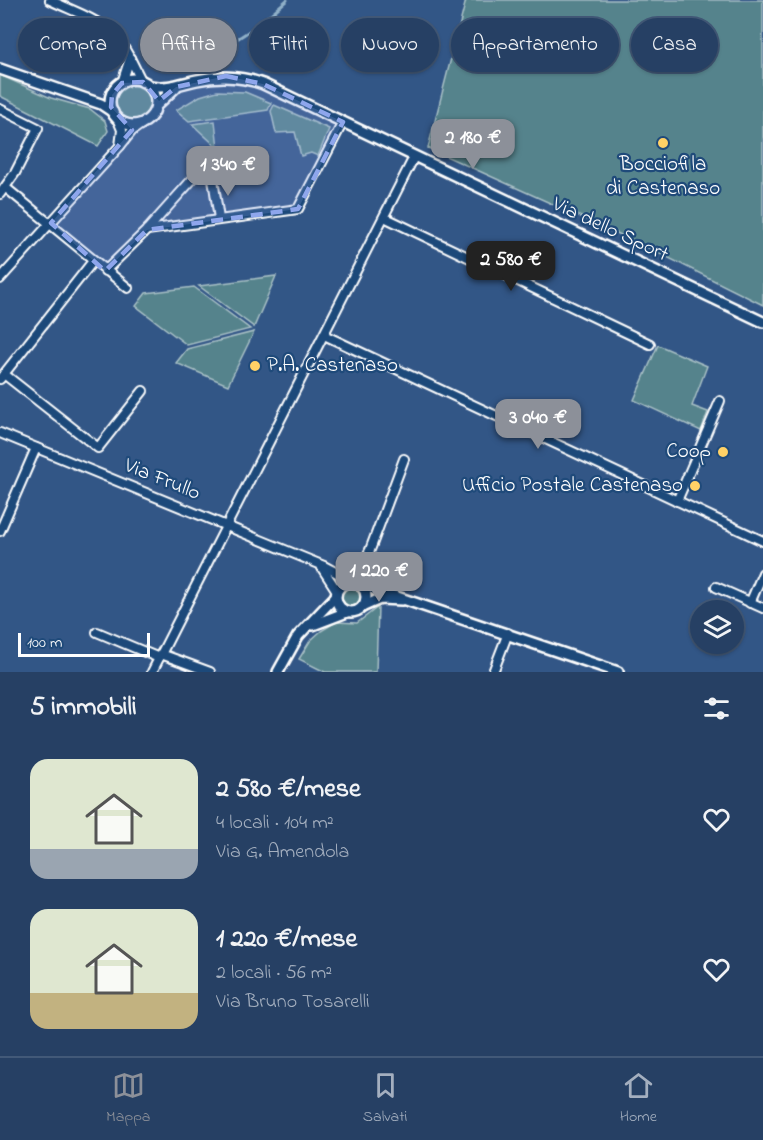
<!DOCTYPE html>
<html lang="it">
<head>
<meta charset="utf-8">
<style>
  :root { --surface:#264064; --page:#2e476a; --text:#f1f3f6; --muted:#a4afbf; --line:#425978; --accent:#8c9099 }
  body { margin:0; font-family:"Indie Flower",sans-serif; background:var(--page); color:var(--text); height:100vh; display:flex; flex-direction:column; font-size:22px; white-space:nowrap }
  * { box-sizing:border-box; margin:0 }
  p { font-size:20px; color:var(--muted) }
  .icon { flex:none; width:33px; height:33px; fill:none; stroke:currentColor; stroke-width:2; stroke-linecap:round; stroke-linejoin:round }
  .map { position:relative; height:672px; overflow:hidden }
  .side { display:flex; flex-direction:column; background:var(--surface); flex:1 }
  .side>* { flex:none }
  .banner { position:absolute; left:18px; top:18px; width:728px; height:54px; display:flex; gap:12px }
  .controls { position:absolute; left:690px; top:600px; display:grid; gap:12px }
  .controls a { display:grid; place-items:center; width:54px; height:54px; border-radius:50%; background:var(--surface); box-shadow:0 2px 4px #0004,0 0 0 2px var(--line); font-size:30px }
  .scale { position:absolute; left:18px; bottom:15px; width:132px; box-sizing:border-box; padding-left:6px; border:3px solid #fff; border-top:0; font-size:16px; line-height:21px; white-space:nowrap; color:#fff; -webkit-text-stroke:4px #1f4a7a; paint-order:stroke }
  .price { position:absolute; translate:-50% -51px; padding:0 14px; border-radius:12px; background:var(--accent); color:#fff; font-size:20px; line-height:39px; filter:drop-shadow(0 2px 3px #0008) }
  .price::after { content:''; position:absolute; left:50%; top:36px; width:18px; height:14px; margin-left:-9px; background:inherit; clip-path:polygon(0 0,100% 0,50% 100%) }
  .price.selected { background:#222; color:#fff }
  ul { padding:0; list-style:none }
  li { display:flex; align-items:center; gap:18px; height:150px; padding:0 30px }
  li span { display:grid; place-items:center; flex:none; width:168px; height:120px; border-radius:18px; color:#555 }
  li>.icon { margin-inline-start:auto }
  span .icon { width:72px; height:72px; fill:#fffc; stroke-width:1 }
  li b { font-size:26px }
  h2 { display:flex; justify-content:space-between; align-items:center; height:72px; padding:0 30px; font-size:26px }
  .pill { padding:0 21px; border-radius:27px; background:var(--surface); box-shadow:0 2px 4px #0004,0 0 0 2px var(--line); font-size:21px; line-height:54px }
  .pill.selected { background:var(--accent); color:#fff }
  .menu { display:flex; justify-content:space-around; align-items:center; height:84px; border-top:2px solid var(--line); background:var(--surface); font-size:16px; color:var(--muted) }
  .menu a { display:grid; justify-items:center; gap:3px }
  .menu .selected { color:var(--accent) }
  .map>svg:first-child { display:block }
  .green { fill:#55838c; stroke:#aac1c6; stroke-width:1.5 }
  .lines { fill:none; stroke-linecap:round; stroke-linejoin:round }
  .stream { stroke:#90b0c8; stroke-width:3 }
  .minor-casing { stroke:#fff; stroke-width:12 }
  .tertiary-casing { stroke:#fff; stroke-width:14 }
  .minor { stroke:#1f4a7a; stroke-width:8 }
  .tertiary { stroke:#1f4a7a; stroke-width:9 }
  .marked { fill:#8ea6ec; fill-opacity:0.2; stroke:#8ea6ec; stroke-width:4.5; stroke-dasharray:12 8; stroke-linejoin:round }
  .poi-dot { fill:#ffd166; stroke:#1f4a7a; stroke-width:2 }
  .labels { text-anchor:middle; dominant-baseline:central; stroke-width:4.5; stroke-linejoin:round; paint-order:stroke }
  .poi-label { font-size:21px; fill:#fff; stroke:#1f4a7a; text-anchor:end }
  .street-label { font-size:21px; fill:#fff; stroke:#1f4a7a }
</style>
</head>
<body>
<div class="map">
<svg width="763" height="672" viewBox="0 0 763 672">
  <rect width="100%" height="100%" fill="#325686"/>
  <filter id="ink" filterUnits="userSpaceOnUse"><feTurbulence type="fractalNoise" baseFrequency=".0167" numOctaves="2"/><feDisplacementMap in="SourceGraphic" scale="12" xChannelSelector="R" yChannelSelector="G"/><feConvolveMatrix kernelMatrix="1 2 1 2 8 2 1 2 1" color-interpolation-filters="sRGB"/></filter>
  <g filter="url(#ink)">
    <g class="green">
      <path d="M466 0H763V305L641 244 428 148Z"/>
      <path d="M0 75 51 98 90 109 105 121 108 131 98 146 0 96Z"/>
      <circle cx="133" cy="103" r="17"/>
      <path d="M217 91 245 92 271 103 268 110 189 121 176 110 200 96Z"/>
      <path d="M274 105 329 129 318 156 311 153 301 156 295 132 276 133 271 111Z"/>
      <path d="M215 121 218 148 192 124Z"/>
      <path d="M276 276 254 327 199 286Z"/>
      <path d="M194 287 250 329 187 345 136 306 146 293Z"/>
      <path d="M254 332 228 385 176 363 187 349Z"/>
      <path d="M658 345 707 366 692 406 708 412 701 431 634 400Z"/>
      <circle cx="351" cy="597" r="11"/>
      <path d="M378 607 376 672H325L299 659 310 641 321 631 336 622 357 623Z"/>
    </g>
    <g class="lines">
      <path class="stream" d="M197 65 257 26 287 0"/>
      <defs>
        <g id="minor">
          <path d="M50 0C85 17 111 21 130 58"/>
          <path d="M122 83 130 58 142 82"/>
          <path d="M0 109 38 128 15 173 0 194"/>
          <path d="M117 118 122 130 120 146 132 131 143 123"/>
          <path d="M213 179 219 219"/>
          <path d="M6 188 128 288"/>
          <path d="M384 217 650 344"/>
          <path d="M147 230 298 209 343 122"/>
          <path d="M105 271 147 230 208 162"/>
          <path d="M0 279 120 146"/>
          <path d="M324 335 763 541"/>
          <path d="M4 374 98 448 143 391"/>
          <path d="M0 379 93 261"/>
          <path d="M0 433 324 566 354 582 370 550 404 459"/>
          <path d="M677 501 720 401"/>
          <path d="M0 531 36 448"/>
          <path d="M322 568 337 591"/>
          <path d="M716 587 763 608"/>
          <path d="M750 603 763 573"/>
          <path d="M97 632 159 658"/>
          <path d="M161 654 210 672"/>
          <path d="M152 672 414 157"/>
          <path d="M493 672 508 633"/>
        </g>
        <g id="tertiary">
          <path d="M0 69 101 104 113 112"/>
          <circle cx="133" cy="102" r="23"/>
          <path d="M149 86C167 89 179 84 197 80 220 75 241 76 263 84L763 322"/>
          <path d="M156 106 176 87"/>
          <circle cx="351" cy="597" r="15"/>
          <path d="M359 584 618 672"/>
          <path d="M362 607 380 599 402 600"/>
          <path d="M313 625 347 612"/>
          <path d="M278 672 298 636 335 597"/>
        </g>
      </defs>
      <use href="#minor" class="minor-casing"/>
      <use href="#tertiary" class="tertiary-casing"/>
      <use href="#minor" class="minor"/>
      <use href="#tertiary" class="tertiary"/>
    </g>
  </g>
  <path class="marked" d="M226 76 263 84 343 122 298 209 147 230 105 271 51 223 132 130 111 107 112 95 122 83 143 82 159 101 176 87Z"/>
  <g class="poi-dot">
    <circle cx="663" cy="143" r="6"/>
    <circle cx="255" cy="366" r="6"/>
    <circle cx="723" cy="452" r="6"/>
    <circle cx="695" cy="486" r="6"/>
  </g>
  <g class="labels">
    <g class="poi-label">
      <text x="663" y="165" text-anchor="middle">Bocciofila<tspan x="663" dy="24">di Castenaso</tspan></text>
      <text x="267" y="366" text-anchor="start">P.A. Castenaso</text>
      <text x="711" y="452">Coop</text>
      <text x="683" y="486">Ufficio Postale Castenaso</text>
    </g>
    <g class="street-label">
      <text transform="translate(610 230) rotate(25)">Via dello Sport</text>
      <text transform="translate(162 480) rotate(22)">Via Frullo</text>
    </g>
  </g>
</svg>
<div class="controls">
<a><svg class="icon" aria-label="layers" viewBox="0 0 24 24"><path d="M12 4l9 5-9 5-9-5zM3 14l9 5 9-5"/></svg></a>
</div>
<div class="scale">100 m</div>
<b class="price" style="left:473px;top:170px">2 180 €</b>
<b class="price" style="left:228px;top:197px">1 340 €</b>
<b class="price selected" style="left:511px;top:292px">2 580 €</b>
<b class="price" style="left:538px;top:450px">3 040 €</b>
<b class="price" style="left:379px;top:603px">1 220 €</b>
<div class="banner">
<a class="pill">Compra</a>
<a class="pill selected">Affitta</a>
<a class="pill">Filtri</a>
<a class="pill">Nuovo</a>
<a class="pill">Appartamento</a>
<a class="pill">Casa</a>
</div>
</div>
<section class="side">
<h2>5 immobili<svg class="icon" aria-label="filters" viewBox="0 0 24 24"><path d="M4 7h16M4 17h16"/><circle cx="9" cy="7" r="2"/><circle cx="15" cy="17" r="2"/></svg></h2>
<ul>
<li><span style="background:linear-gradient(#dfe7d0 75%,#9aa5b1 0)"><svg class="icon" aria-label="home" viewBox="0 0 24 24"><path d="M3 11l9-7 9 7M6 9v11h12V9"/></svg></span><div><b>2 580 €/mese</b><p>4 locali · 104 m²</p><p>Via G. Amendola</p></div><svg class="icon" aria-label="heart" viewBox="0 0 24 24"><path d="M12 20l-8-8c-3-5 5-10 8-4 3-6 11-1 8 4z"/></svg></li>
<li><span style="background:linear-gradient(#dfe7d0 70%,#c2b280 0)"><svg class="icon" aria-label="home" viewBox="0 0 24 24"><path d="M3 11l9-7 9 7M6 9v11h12V9"/></svg></span><div><b>1 220 €/mese</b><p>2 locali · 56 m²</p><p>Via Bruno Tosarelli</p></div><svg class="icon" aria-label="heart" viewBox="0 0 24 24"><path d="M12 20l-8-8c-3-5 5-10 8-4 3-6 11-1 8 4z"/></svg></li>
</ul>
</section>
<nav class="menu">
<a class="selected"><svg class="icon" aria-label="map" viewBox="0 0 24 24"><path d="M3 6l6-2 6 2 6-2v14l-6 2-6-2-6 2zM9 4v14M15 6v14"/></svg>Mappa</a>
<a><svg class="icon" aria-label="saved" viewBox="0 0 24 24"><path d="M7 4h10v16l-5-4-5 4z"/></svg>Salvati</a>
<a><svg class="icon" aria-label="home" viewBox="0 0 24 24"><path d="M3 11l9-7 9 7M6 9v11h12V9"/></svg>Home</a>
</nav>
</body>
</html>
